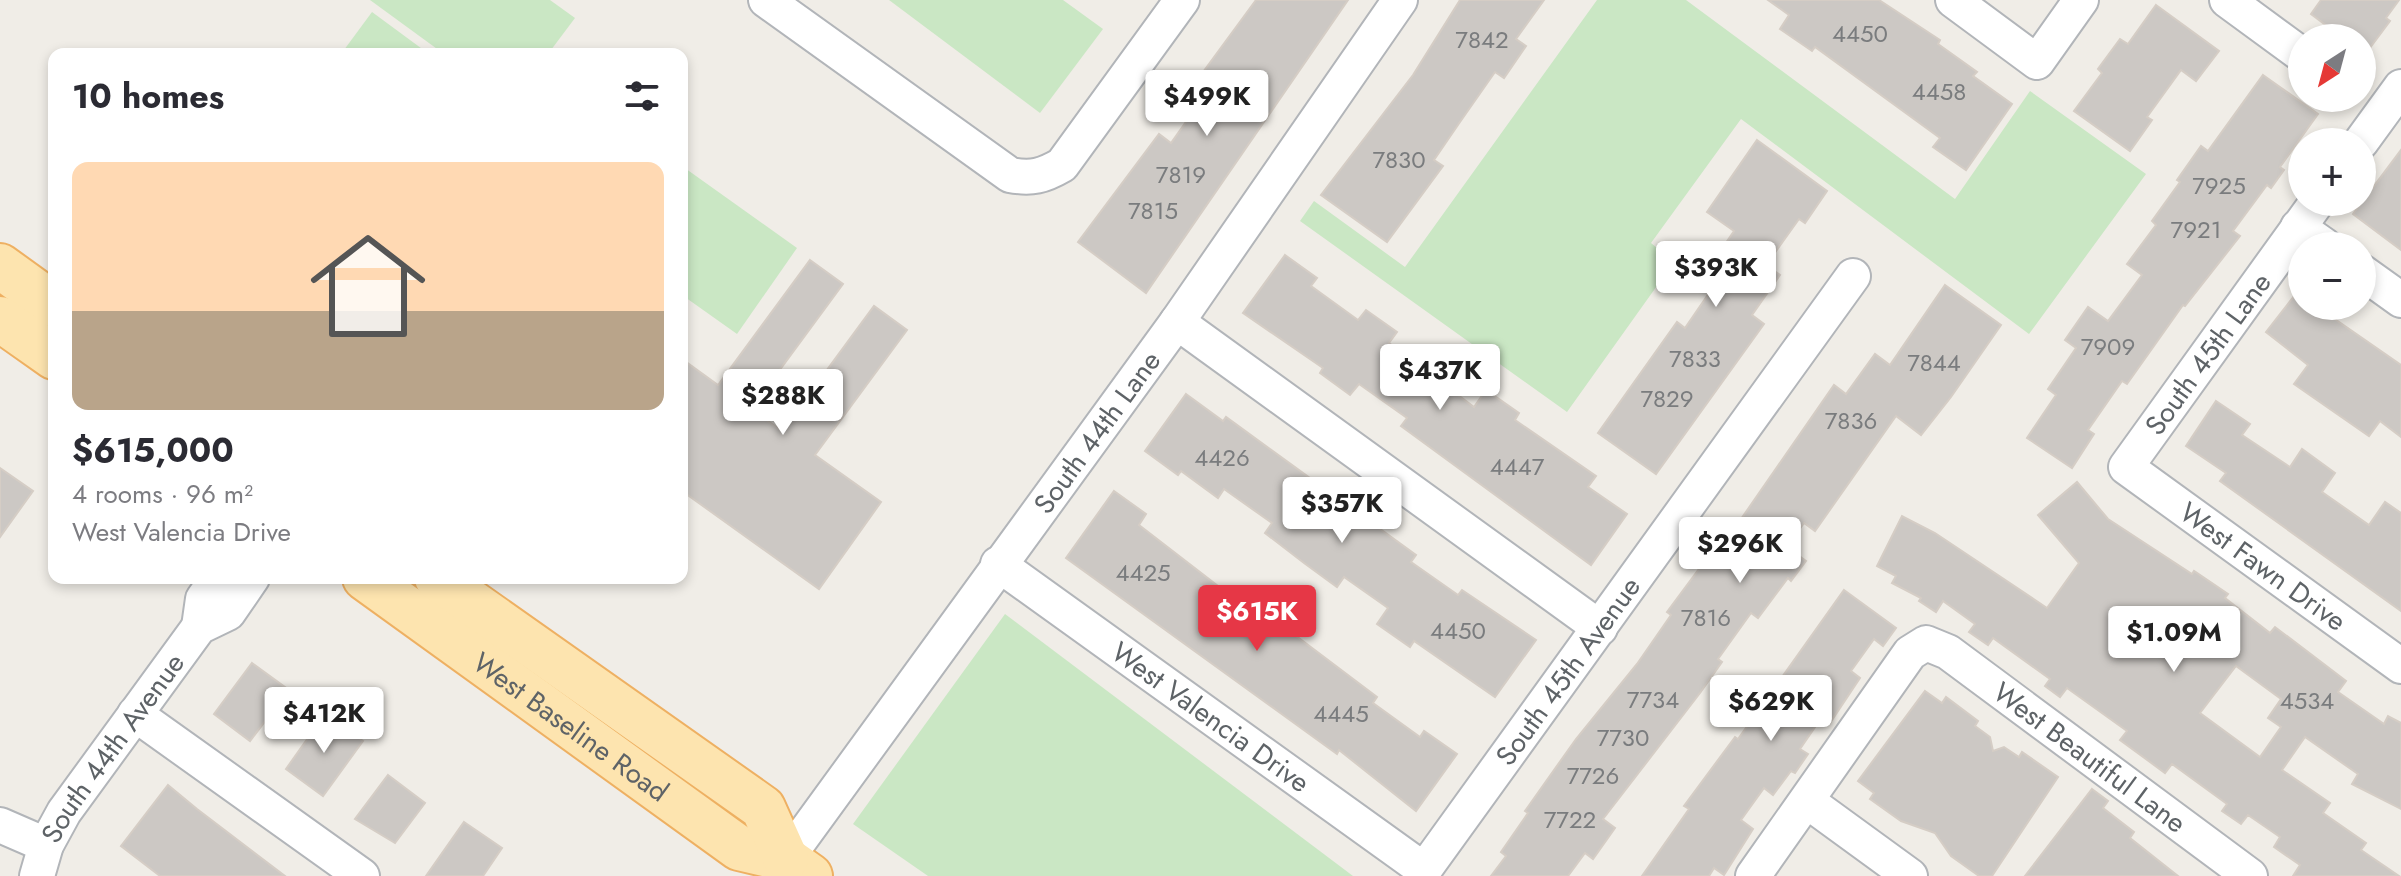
<!DOCTYPE html>
<html lang="en">
<head>
<meta charset="utf-8">
<style>
  :root { --surface:#fff; --page:#f2f2f3; --text:#2b2b33; --muted:#7c7c81; --accent:#e63746 }
  body { margin:0; font-family:Jost,sans-serif; background:var(--page); color:var(--text); height:100vh; display:flex; flex-direction:column; font-size:30px; white-space:nowrap }
  * { box-sizing:border-box; margin:0 }
  p { font-size:26px; color:var(--muted) }
  .icon { flex:none; width:44px; height:44px; fill:none; stroke:currentColor; stroke-width:2; stroke-linecap:round; stroke-linejoin:round }
  .map { position:relative; flex:1; overflow:hidden }
  .side { position:absolute; left:48px; top:48px; width:640px; height:536px; display:flex; flex-direction:column; background:var(--surface); border-radius:16px; box-shadow:0 4px 12px #0003 }
  .side>* { flex:none }
  .needle { width:52px; rotate:216deg }
  .tools { position:absolute; left:2288px; top:24px; display:grid; gap:16px }
  .tools a { display:grid; place-items:center; width:88px; height:88px; border-radius:50%; background:var(--surface); box-shadow:0 4px 12px #0003; font-size:40px }
  .price { position:absolute; translate:-50% -68px; padding:0 18px; border-radius:8px; background:#fff; color:#222; font-size:26px; line-height:52px; filter:drop-shadow(0 2px 4px #0008) }
  .price::after { content:''; position:absolute; left:50%; top:48px; width:24px; height:18px; margin-left:-12px; background:inherit; clip-path:polygon(0 0,100% 0,50% 100%) }
  .price.active { background:var(--accent); color:#fff }
  ul { padding:0; list-style:none }
  li { display:grid; align-content:center; gap:16px; height:424px; padding:0 24px }
  li span { display:grid; place-items:center; height:248px; border-radius:16px; color:#555 }
  li>.icon { margin-inline-start:auto }
  span .icon { width:144px; height:144px; fill:#fffc; stroke-width:1 }
  li b { font-size:34px }
  h2 { display:flex; justify-content:space-between; align-items:center; height:96px; padding:0 24px; font-size:34px }
  .map>svg:first-child { display:block }
  .green { fill:#cae7c4 }
  .building { fill:#ccc8c4; stroke:#d5cdc5; stroke-width:2; fill-rule:evenodd }
  .lines { fill:none; stroke-linecap:round; stroke-linejoin:round }
  .minor-casing { stroke:#b2b5b9; stroke-width:38 }
  .major-casing { stroke:#eeb062; stroke-width:48 }
  .minor { stroke:#fff; stroke-width:34 }
  .major { stroke:#fde4af; stroke-width:44 }
  .labels { text-anchor:middle; dominant-baseline:central; stroke-width:7; stroke-linejoin:round; paint-order:stroke }
  .number-label { font-size:24px; fill:#7a7c7e }
  .street-label { font-size:28px; fill:#5e6367; stroke:#fff }
</style>
</head>
<body>
<div class="map">
<svg width="2401" height="876" viewBox="0 0 2401 876">
  <rect width="100%" height="100%" fill="#f0ede7"/>
  <g class="green">
    <path d="M370 0H550L575 18 548 54H444Z"/>
    <path d="M889 0H1063L1103 29 1040 113Z"/>
    <path d="M1597 0H1686L1955 199 2030 91 2146 174 2029 334 1741 119 1651 243 1674 262 1567 412 1300 221 1314 201 1405 267Z"/>
    <path d="M372 12 429 54H341Z"/>
    <path d="M682 166 797 248 737 334 682 295Z"/>
    <path d="M1005 614 1353 876H928L853 824Z"/>
  </g>
  <g class="building">
    <path d="M1256 0H1348L1146 293 1078 242 1159 134 1171 143 1207 92 1195 83Z"/>
    <path d="M1460 0H1544L1516 39 1526 46 1504 78 1495 72 1460 122 1434 160 1443 166 1387 242 1321 195 1413 75Z"/>
    <path d="M1768 0H1879L1940 40 1938 44 1977 72 1973 76 2012 104 1966 170 1933 147 1940 138 1815 47 1812 51 1780 29 1789 15Z"/>
    <path d="M2321 0H2399L2386 18 2390 21 2369 49 2362 44V38H2343L2311 14Z"/>
    <path d="M2156 5 2219 51 2196 81 2181 70 2147 117 2152 120 2130 151 2074 111 2102 73 2098 69 2120 39 2128 44Z"/>
    <path d="M2263 75 2318 114 2280 167 2284 170 2271 188 2267 185 2233 231 2240 236 2185 306 2183 305 2127 384 2122 381 2088 430 2094 434 2072 468 2027 438 2056 395 2048 389 2076 348 2065 340 2088 307 2108 321 2142 275 2127 264 2156 225 2152 221 2180 182 2177 180 2201 146 2208 151Z"/>
    <path d="M1757 140 1827 191 1805 223 1799 219 1766 265 1780 275 1752 315 1764 324 1656 474 1598 433 1677 322 1685 328 1718 280 1706 272 1734 231 1707 212Z"/>
    <path d="M2401 150V250L2353 214Z"/>
    <path d="M1285 255 1317 278 1311 286 1358 320 1366 310 1397 332 1389 343 1474 407 1486 390 1519 413 1515 420 1596 476 1588 487 1627 514 1591 565 1401 426 1407 418 1359 384 1350 395 1320 373 1323 368 1243 313Z"/>
    <path d="M810 260 843 284 751 409 782 431 874 306 907 330 815 455 881 502 819 589 682 491V359L718 385Z"/>
    <path d="M1945 285 2001 325 1951 397 1921 435 1896 416 1815 531 1804 523 1796 534 1788 530 1780 542 1806 561 1791 581 1788 578 1758 618 1751 613 1718 659 1722 662 1700 693 1603 819 1615 828 1593 859 1585 853 1568 876H1491L1506 856 1501 852 1528 813 1525 811 1576 739 1637 664 1671 615 1667 612 1719 542 1723 545 1834 385 1846 394 1875 354 1890 365Z"/>
    <path d="M2302 286V306H2316L2401 365V437L2380 421 2369 436 2294 384 2308 365 2266 332Z"/>
    <path d="M1186 394 1223 421 1226 417 1416 555 1411 562 1458 595 1462 590 1536 640 1495 697 1414 641 1410 647 1377 624 1388 608 1344 577 1337 587 1304 563 1265 533 1272 523 1224 489 1218 498 1181 471 1178 475 1145 451Z"/>
    <path d="M2216 401 2250 424 2242 435 2290 467 2302 449 2335 473 2322 492 2369 525 2385 502 2401 513V611L2220 481 2226 473 2186 446Z"/>
    <path d="M0 468 33 491 0 537Z"/>
    <path d="M2077 482 2108 519 2192 574 2194 571 2228 594 2225 598 2270 633 2275 627 2346 681 2338 692 2384 724 2388 716 2401 723V809L2352 784 2358 774 2305 737 2282 770 2330 803 2323 813 2366 843 2361 850 2399 876H2293L2300 865 2274 847 2280 837 2248 815 2241 824 2222 811 2227 804 2172 764 2165 773 2120 740 2127 731 2067 688 2060 697 2045 686 2050 679 1993 638 1988 645 1969 632 1975 624 1943 601 1936 612 1919 601 1921 598 1892 583 1896 576 1877 566 1902 516 1935 533 2047 608 2079 563 2038 515ZM2236 666 2281 699 2268 718 2281 727 2260 757 2200 713Z"/>
    <path d="M1114 491 1146 514 1139 525 1218 586 1214 592 1259 625 1267 614 1377 697 1373 703 1420 737 1424 731 1457 754 1416 811 1339 750 1337 754 1066 558Z"/>
    <path d="M1844 590 1896 628 1883 646 1874 639 1851 671 1860 678 1830 723 1822 717 1800 749 1808 754 1795 773 1791 771 1773 795 1764 788 1741 820 1753 829 1724 875 1714 868 1709 876H1642L1689 809 1684 806 1735 737 1738 739Z"/>
    <path d="M252 663 289 690 250 741 214 714Z"/>
    <path d="M1925 691 1942 703 1946 697 1978 721 1975 726 1990 737 1993 751 2004 747 2019 757 2022 752 2058 777 1992 876H1979L1951 856 1935 833 1901 821 1870 799 1874 793 1858 781Z"/>
    <path d="M325 714 363 741 323 796 286 769Z"/>
    <path d="M388 775 425 803 395 843 355 819Z"/>
    <path d="M168 785 197 809 285 876H160L121 846Z"/>
    <path d="M2092 789 2108 801 2103 808 2134 832 2130 838 2178 876H2025Z"/>
    <path d="M464 822 502 848 483 876H426Z"/>
  </g>
  <g class="lines">
    <defs>
      <g id="minor">
        <path d="M766 0 1010 175C1032 179 1043 176 1062 165L1182 0"/>
        <path d="M1953 0 2037 62 2081 0"/>
        <path d="M2227 0 2302 55"/>
        <path d="M2361 142 2401 87"/>
        <path id="s1" d="M2317 202 2126 467 2401 666"/>
        <path d="M2298 227 2325 246"/>
        <path d="M2362 272 2401 300"/>
        <path d="M1177 322 1600 628"/>
        <path id="s2" d="M998 564 1424 870 1853 276"/>
        <path d="M199 627 203 599 218 578"/>
        <path d="M135 714 362 876"/>
        <path d="M1807 801 1910 876"/>
        <path d="M0 825 46 845"/>
        <path id="s3" d="M786 859 1177 322 1400 0"/>
        <path id="s4" d="M37 876 46 845 64 812 199 627 228 613 252 578"/>
        <path id="s5" d="M1753 876 1910 653 1926 643 1948 652 2250 876"/>
      </g>
      <g id="major">
        <path d="M0 266 54 305"/>
        <path d="M0 319 54 357"/>
        <path id="s6" d="M365 578 739 848 786 859 810 876"/>
        <path d="M437 578 763 808 786 859"/>
      </g>
    </defs>
    <use href="#minor" class="minor-casing"/>
    <use href="#major" class="major-casing"/>
    <use href="#minor" class="minor"/>
    <use href="#major" class="major"/>
  </g>
  <g class="labels">
    <g class="number-label">
      <text x="1860" y="33">4450</text>
      <text x="1482" y="39">7842</text>
      <text x="1939" y="91">4458</text>
      <text x="1399" y="159">7830</text>
      <text x="1181" y="174">7819</text>
      <text x="2219" y="185">7925</text>
      <text x="1153" y="210">7815</text>
      <text x="2196" y="229">7921</text>
      <text x="2108" y="346">7909</text>
      <text x="1695" y="358">7833</text>
      <text x="1934" y="362">7844</text>
      <text x="1667" y="398">7829</text>
      <text x="1851" y="420">7836</text>
      <text x="1222" y="457">4426</text>
      <text x="1517" y="466">4447</text>
      <text x="1143" y="572">4425</text>
      <text x="1706" y="617">7816</text>
      <text x="1458" y="630">4450</text>
      <text x="1653" y="699">7734</text>
      <text x="2307" y="700">4534</text>
      <text x="1341" y="713">4445</text>
      <text x="1623" y="737">7730</text>
      <text x="1593" y="775">7726</text>
      <text x="1570" y="819">7722</text>
    </g>
    <g class="street-label">
      <text transform="translate(2208 354) rotate(-54)">South 45th Lane</text>
      <text stroke="none"><textPath href="#s3" startOffset="528">South 44th Lane</textPath></text>
      <text stroke="none"><textPath href="#s1" startOffset="496">West Fawn Drive</textPath></text>
      <text stroke="none"><textPath href="#s2" startOffset="770">South 45th Avenue</textPath></text>
      <text stroke="none"><textPath href="#s2" startOffset="262">West Valencia Drive</textPath></text>
      <text stroke="none"><textPath href="#s6" startOffset="254">West Baseline Road</textPath></text>
      <text stroke="none"><textPath href="#s4" startOffset="150">South 44th Avenue</textPath></text>
      <text stroke="none"><textPath href="#s5" startOffset="492">West Beautiful Lane</textPath></text>
    </g>
  </g>
</svg>
<div class="tools">
<a><svg class="needle" viewBox="-14 -14 28 28"><path d="M0-13l5 13h-10z" fill="#e53935"/><path d="M0 13l5-13h-10z" fill="#7c7c81"/></svg></a>
<a>+</a>
<a>−</a>
</div>
<b class="price" style="left:1207px;top:138px">$499K</b>
<b class="price" style="left:1716px;top:309px">$393K</b>
<b class="price" style="left:1440px;top:412px">$437K</b>
<b class="price" style="left:783px;top:437px">$288K</b>
<b class="price" style="left:1342px;top:545px">$357K</b>
<b class="price" style="left:1740px;top:585px">$296K</b>
<b class="price active" style="left:1257px;top:653px">$615K</b>
<b class="price" style="left:2174px;top:674px">$1.09M</b>
<b class="price" style="left:1771px;top:743px">$629K</b>
<b class="price" style="left:324px;top:755px">$412K</b>
<section class="side">
<h2>10 homes<svg class="icon" aria-label="filters" viewBox="0 0 24 24"><path d="M4 7h16M4 17h16"/><circle cx="9" cy="7" r="2"/><circle cx="15" cy="17" r="2"/></svg></h2>
<ul>
<li><span style="background:linear-gradient(#ffd9b3 60%,#b9a48a 0)"><svg class="icon" aria-label="home" viewBox="0 0 24 24"><path d="M3 11l9-7 9 7M6 9v11h12V9"/></svg></span><div><b>$615,000</b><p>4 rooms · 96 m²</p><p>West Valencia Drive</p></div></li>
</ul>
</section>
</div>
</body>
</html>
